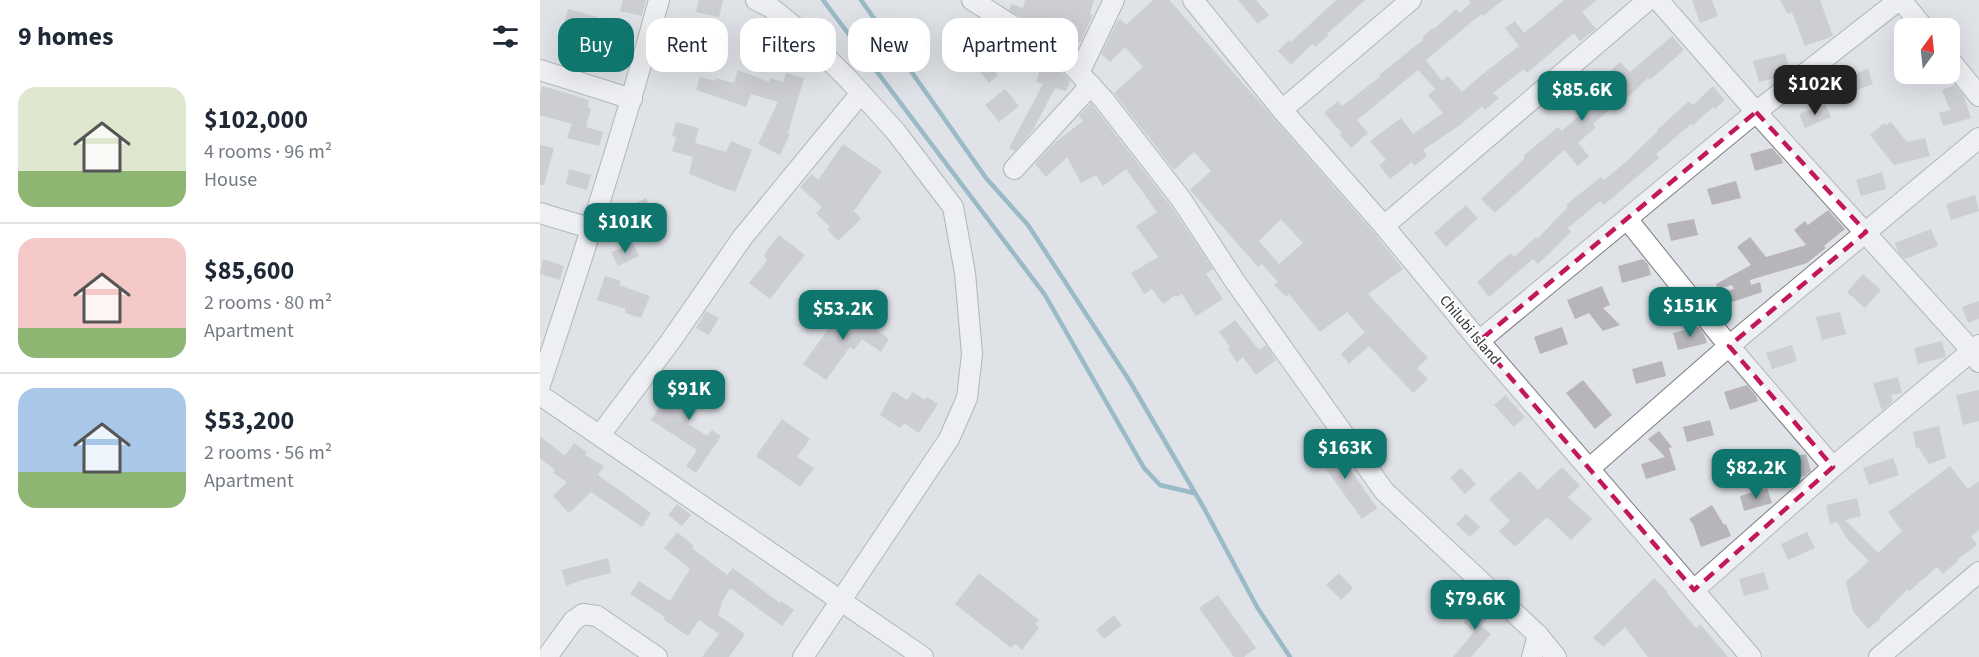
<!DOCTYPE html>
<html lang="en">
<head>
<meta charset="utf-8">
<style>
  :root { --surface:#fff; --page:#f2f2f3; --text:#1f2937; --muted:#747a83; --line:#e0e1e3; --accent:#0f766e }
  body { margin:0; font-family:"Source Sans 3",sans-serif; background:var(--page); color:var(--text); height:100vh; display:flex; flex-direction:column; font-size:22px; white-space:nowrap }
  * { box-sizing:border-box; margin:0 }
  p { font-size:20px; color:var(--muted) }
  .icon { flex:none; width:33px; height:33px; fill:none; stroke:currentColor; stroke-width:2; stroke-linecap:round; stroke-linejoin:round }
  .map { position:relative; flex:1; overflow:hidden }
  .sheet { display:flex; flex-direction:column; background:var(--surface); width:540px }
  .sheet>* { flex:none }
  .guide { position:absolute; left:18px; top:18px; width:570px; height:54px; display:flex; gap:12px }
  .needle { width:39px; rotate:15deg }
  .buttons { position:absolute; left:1354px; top:18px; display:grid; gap:12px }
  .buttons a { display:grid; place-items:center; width:66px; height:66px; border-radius:12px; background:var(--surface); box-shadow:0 6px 24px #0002; font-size:30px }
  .price { position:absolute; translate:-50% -51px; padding:0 14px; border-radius:12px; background:var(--accent); color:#fff; font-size:20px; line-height:39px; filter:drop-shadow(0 2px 3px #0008) }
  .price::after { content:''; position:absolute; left:50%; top:36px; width:18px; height:14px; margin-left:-9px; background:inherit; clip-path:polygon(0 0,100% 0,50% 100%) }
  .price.active { background:#222; color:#fff }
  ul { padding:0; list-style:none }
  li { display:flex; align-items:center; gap:18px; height:150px; padding:0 18px }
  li+li { border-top:2px solid var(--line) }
  li span { display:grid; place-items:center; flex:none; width:168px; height:120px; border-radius:18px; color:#555 }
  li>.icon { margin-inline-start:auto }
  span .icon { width:72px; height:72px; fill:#fffc; stroke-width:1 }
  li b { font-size:26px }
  h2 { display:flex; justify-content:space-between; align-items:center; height:72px; padding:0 18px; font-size:26px }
  .pill { padding:0 21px; border-radius:18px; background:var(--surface); box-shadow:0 6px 24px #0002; font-size:21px; line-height:54px }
  .pill.active { background:var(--accent); color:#fff }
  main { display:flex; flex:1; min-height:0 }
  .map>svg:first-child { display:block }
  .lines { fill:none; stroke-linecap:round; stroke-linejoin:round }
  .stream { stroke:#458a9e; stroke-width:4.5 }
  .building { fill:#b7b5ba; fill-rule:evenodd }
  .minor-casing { stroke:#7c7e82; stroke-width:22 }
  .minor { stroke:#fff; stroke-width:20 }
  .marked { fill:none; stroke:#c2185b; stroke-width:4.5; stroke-dasharray:12 8; stroke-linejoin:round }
  .labels { text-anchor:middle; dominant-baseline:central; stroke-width:4.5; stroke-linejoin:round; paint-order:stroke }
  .street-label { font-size:15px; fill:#2f3032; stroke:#fff }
</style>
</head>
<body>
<main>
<section class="sheet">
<h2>9 homes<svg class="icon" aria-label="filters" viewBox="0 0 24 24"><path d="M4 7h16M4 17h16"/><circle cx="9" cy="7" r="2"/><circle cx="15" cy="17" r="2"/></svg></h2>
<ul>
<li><span style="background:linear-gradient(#dfe7d0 70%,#8fb573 0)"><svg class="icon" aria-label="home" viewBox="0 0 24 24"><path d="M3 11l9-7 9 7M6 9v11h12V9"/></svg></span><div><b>$102,000</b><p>4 rooms · 96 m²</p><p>House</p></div></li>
<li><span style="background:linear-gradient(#f6c9c9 75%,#8fb573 0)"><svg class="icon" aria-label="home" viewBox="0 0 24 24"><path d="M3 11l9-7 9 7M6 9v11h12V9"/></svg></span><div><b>$85,600</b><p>2 rooms · 80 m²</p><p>Apartment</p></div></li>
<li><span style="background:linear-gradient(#a9c7e8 70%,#8fb573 0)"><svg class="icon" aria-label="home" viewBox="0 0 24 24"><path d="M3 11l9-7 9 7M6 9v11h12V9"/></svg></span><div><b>$53,200</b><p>2 rooms · 56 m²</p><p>Apartment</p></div></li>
</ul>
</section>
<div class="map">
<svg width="1439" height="657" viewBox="0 0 1439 657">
  <rect width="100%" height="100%" fill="#dfe2e7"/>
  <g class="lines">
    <g class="stream">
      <path d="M283 0 505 295 604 468 620 485 654 493"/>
      <path d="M321 0 446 178 488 225 589 380 665 510 717 607 750 657"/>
    </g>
  </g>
  <g class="building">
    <path d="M83 0H106L102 16 80 11Z"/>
    <path d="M159 0H183L179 17 156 12Z"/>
    <path d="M485 0H554L550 14 553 15 540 43 497 27 469 10 471 4 483 8Z"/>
    <path d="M613 0H629L716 98 835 234 863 269 828 294 888 358 877 368 888 379 873 393 829 346 809 364 801 354 825 332 807 312 780 332 749 294 746 297 734 285 738 282 722 264 718 267 650 190 671 171 654 152 634 170 574 93 603 67 585 47 570 62 561 54 577 22 580 19 586 25ZM741 219 763 243 739 264 719 241Z"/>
    <path d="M698 0H716L729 15 718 24Z"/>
    <path d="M796 0H825L787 34 788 36 775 47 772 44 751 65 738 51 749 40 751 42Z"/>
    <path d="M929 0H963L943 16 941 14 886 60 902 81 908 76 922 92 939 77 979 46 965 28 975 21 984 33 1024 0H1057L1042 12 1056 29 1040 41 1034 33 987 73 984 69 953 93 959 98 945 110 942 106 920 125 883 150 887 156 874 166 872 162 850 179 839 165 846 160 830 141 861 118 873 134 903 113 888 95 895 89 878 70 817 120 828 133 811 148 800 135 802 133 784 113 798 101 802 106 841 76 839 75 884 39 882 37 893 28 894 29 916 9 920 13 931 3Z"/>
    <path d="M1152 0H1172L1178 16 1160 23Z"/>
    <path d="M1240 0H1280L1293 36 1265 46 1252 12 1248 14Z"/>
    <path d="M28 9 58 17 54 32 24 23Z"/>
    <path d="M453 28 520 70 530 81 526 91 515 88 493 130 475 151 469 148 503 84 496 82 503 60 466 45 463 52 446 45Z"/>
    <path d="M65 35 89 41 85 57 61 50Z"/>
    <path d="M1132 36 1144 50 1110 80 1108 78 1088 97 1086 95 1053 124 1056 127 1038 143 1049 156 1038 166 1024 150 955 213 941 199 985 158 983 156 1018 127 1022 131 1053 103 1040 89 1056 75 1061 80 1080 62 1090 72Z"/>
    <path d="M428 38 458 75 449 83 419 46Z"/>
    <path d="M1245 53 1250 70 1243 76 1219 82 1213 61Z"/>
    <path d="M1328 69 1333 84 1306 94 1300 79Z"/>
    <path d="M198 70 229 82 230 78 243 82 246 73 264 78 248 133 250 134 240 155 218 144 238 102 211 94 206 107 156 90 160 77 175 81 176 78 194 83Z"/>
    <path d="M1415 85 1424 96 1431 118 1403 126 1399 113 1410 110 1402 90Z"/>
    <path d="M2 86 49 100 48 108 51 109 46 127 63 132 59 146 27 138 32 124 0 115V94Z"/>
    <path d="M1173 86 1185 100 1175 109 1173 107 1153 125 1151 124 1116 154 1119 158 1064 205 1060 201 1028 228 1031 232 998 264 993 259 949 297 937 282 970 253 974 257 996 237 997 239 1028 207 1026 205 1061 177 1064 180 1087 161 1118 131 1117 130 1149 101 1153 105Z"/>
    <path d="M465 89 479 106 459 122 445 105Z"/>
    <path d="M551 103 631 206 673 269 666 274 683 299 656 316 642 294 637 297 635 295 623 304 612 289 604 294 591 273 618 257 596 226 617 212 586 169 563 186 556 175 541 183 527 157 506 177 495 164 513 144 543 121 539 116Z"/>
    <path d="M1285 104 1291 117 1265 128 1259 114Z"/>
    <path d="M136 122 159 128 155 143 186 152 191 141 212 150 195 192 149 174 153 157 132 151 136 137 132 136Z"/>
    <path d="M1351 122 1367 142 1385 138 1390 156 1354 165 1330 135 1344 123 1346 125Z"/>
    <path d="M303 144 342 171 314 211 321 219 298 241 287 229 290 227 276 213 282 207 260 187 272 174 278 180Z"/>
    <path d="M0 145 14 148 4 185H0Z"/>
    <path d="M1232 148 1241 158 1243 163 1215 171 1210 154Z"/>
    <path d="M29 169 51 175 47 190 26 184Z"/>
    <path d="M1342 172 1346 189 1321 196 1316 180Z"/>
    <path d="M1196 181 1201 198 1172 205 1167 189Z"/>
    <path d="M1435 195 1439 211 1411 220 1406 204Z"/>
    <path d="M106 198 113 212 93 223 86 209Z"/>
    <path d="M926 205 938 218 906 247 894 233Z"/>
    <path d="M1288 210 1305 229 1284 246 1286 248 1267 263 1210 280 1211 285 1220 282 1222 292 1186 304 1183 292 1194 289 1192 285 1178 289 1176 284 1211 265 1197 247 1210 237 1226 257 1266 245 1254 230 1265 221 1268 225Z"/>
    <path d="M1154 219 1158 235 1131 241 1127 224Z"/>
    <path d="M1391 229 1398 246 1365 259 1358 252 1355 243Z"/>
    <path d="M239 235 265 255 230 299 209 283 227 261 224 255Z"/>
    <path d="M93 243 99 256 78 266 71 252Z"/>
    <path d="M3 259 24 266 20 280 0 274Z"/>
    <path d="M1103 259 1108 264 1111 275 1082 283 1078 266Z"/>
    <path d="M1323 274 1341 290 1325 308 1307 292Z"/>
    <path d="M65 276 81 281 79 285 110 296 101 318 85 313 86 309 57 300Z"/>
    <path d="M1062 286 1070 305 1063 308 1080 325 1063 331 1049 313 1035 319 1027 300Z"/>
    <path d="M1439 301V319L1428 323 1422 307Z"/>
    <path d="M295 308 308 318 315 309 334 322 331 326 349 339 341 352 322 339 314 350 310 347 286 380 263 364 290 327 284 323Z"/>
    <path d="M166 311 179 318 169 335 156 328Z"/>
    <path d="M1300 312 1306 334 1282 340 1276 317Z"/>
    <path d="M695 320 719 350 726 345 736 360 716 375 703 357 697 362 688 349 690 347 679 332Z"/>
    <path d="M1022 327 1028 344 1000 354 994 337Z"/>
    <path d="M1158 327 1164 334 1167 343 1138 350 1133 333Z"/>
    <path d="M1402 341 1406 357 1378 364 1374 348Z"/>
    <path d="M1252 345 1257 361 1232 369 1226 353Z"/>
    <path d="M1122 361 1126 376 1096 384 1092 369Z"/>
    <path d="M169 370 178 377 148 424 167 436 172 430 181 436 156 473 146 466 157 450 111 420 121 404 127 408 139 390 142 392 145 388 153 393Z"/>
    <path d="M1358 377 1362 393 1351 395 1353 401 1342 411 1333 383Z"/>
    <path d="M1043 380 1072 415 1055 429 1026 393Z"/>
    <path d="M1207 385 1216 396 1218 401 1190 410 1184 392Z"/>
    <path d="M1439 390V421L1423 425 1416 395Z"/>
    <path d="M353 391 367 400 373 392 385 400 387 397 398 404 379 433 364 423 360 428 340 415Z"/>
    <path d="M965 395 985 417 974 427 954 405Z"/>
    <path d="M242 419 270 439 257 457 274 468 260 487 216 456Z"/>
    <path d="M1170 420 1174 435 1147 442 1143 427Z"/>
    <path d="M1399 426 1406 458 1389 464 1378 447 1376 448 1373 432Z"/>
    <path d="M1119 431 1132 447 1129 448 1136 470 1106 479 1101 464 1125 457 1108 439Z"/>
    <path d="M0 436 25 456 34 443 47 452 45 455 64 466 58 475 111 513 102 527 51 492 29 513 13 496 27 482 13 473 15 470 0 458Z"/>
    <path d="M786 440 803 464 805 462 837 508 822 519 772 449Z"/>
    <path d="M1266 454 1271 471 1265 476 1247 479 1243 459Z"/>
    <path d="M1353 458 1359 475 1329 485 1323 468Z"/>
    <path d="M1186 459 1203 477 1194 485 1178 467Z"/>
    <path d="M1410 466 1428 489 1439 481V530L1431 536 1437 545 1417 560 1418 561 1403 574 1397 567 1369 591 1368 589 1340 617 1341 618 1328 629 1313 611 1306 582 1329 561 1308 540 1297 522 1290 524 1286 505 1317 498 1321 516 1305 520 1338 553 1362 531 1348 512Z"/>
    <path d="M1022 467 1040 486 1028 497 1052 519 1031 540 1007 517 975 547 959 531 970 521 949 499 980 471 998 490Z"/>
    <path d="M921 468 936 484 925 494 910 478Z"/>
    <path d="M1227 488 1232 503 1204 511 1200 496Z"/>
    <path d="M137 504 151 515 142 526 128 515Z"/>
    <path d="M1172 505 1184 525 1186 524 1191 536 1161 547 1153 524 1149 519Z"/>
    <path d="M926 514 940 527 930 537 916 524Z"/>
    <path d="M137 532 154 546 152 548 187 575 193 568 240 603 241 601 254 610 242 626 190 588 182 602 178 615 205 634 189 657H162L179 634 159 620 148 636 123 619 125 617 90 594 99 581 130 601 150 569 124 548Z"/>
    <path d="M1267 532 1275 548 1248 560 1241 544Z"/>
    <path d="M68 558 71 573 42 580 26 586 22 570Z"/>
    <path d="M1224 572 1229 589 1204 596 1199 579Z"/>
    <path d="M439 573 499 620 495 624 499 628 482 650 475 644 471 648 415 604Z"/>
    <path d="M799 573 813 588 801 600 786 585Z"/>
    <path d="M1114 578 1128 592 1127 593 1156 628 1160 624 1188 657H1108L1085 627 1063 647 1053 638Z"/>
    <path d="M678 595 716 648 704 657H694L659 608Z"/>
    <path d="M941 602 953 613 941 626 951 634 931 657H913L934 632 923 622Z"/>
    <path d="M574 615 582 625 564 639 556 630Z"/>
  </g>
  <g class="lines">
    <defs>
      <g id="minor">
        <path d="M216 0 230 7 260 31 310 81 356 132 413 207 425 273 432 354 427 398 409 439 263 657"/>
        <path d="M432 0 528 61 564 100 641 199 694 280 844 491 998 635 1016 657"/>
        <path d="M653 0 742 110 844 226 939 341 1211 657"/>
        <path d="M1118 0 1216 112 1432 351 1439 362"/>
        <path d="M1361 0 1384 28"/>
        <path d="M1410 60 1439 96"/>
        <path d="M0 70 92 99"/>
        <path d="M540 71 574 0"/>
        <path d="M742 110 871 0"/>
        <path d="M474 169 551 85"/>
        <path d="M0 213 53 229"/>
        <path d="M1087 219 1189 346 1293 467"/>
        <path d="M844 226 1108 0"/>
        <path d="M939 341 1216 112 1359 0"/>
        <path d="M0 385C43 257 84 130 119 0"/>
        <path d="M0 395 383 657"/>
        <path d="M60 435 130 342 202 238 321 93"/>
        <path d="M1050 468 1189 346 1439 138"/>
        <path d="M1154 590 1293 467 1439 345"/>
        <path d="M7 657 33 621 43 614 57 616 117 657"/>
        <path d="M992 657 998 635"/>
        <path d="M1339 657 1439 572"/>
      </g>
    </defs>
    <use href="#minor" class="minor-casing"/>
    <use href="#minor" class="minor"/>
  </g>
  <path d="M0 0H1439V657H0ZM1216 112 1326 232 1189 346 1293 467 1154 590 939 341Z" fill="#dfe2e7" fill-opacity=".55" fill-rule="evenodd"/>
  <path class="marked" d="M1216 112 1326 232 1189 346 1293 467 1154 590 939 341Z"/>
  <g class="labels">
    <g class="street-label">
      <text transform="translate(930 330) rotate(50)">Chilubi Island</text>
    </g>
  </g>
</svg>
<div class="buttons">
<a><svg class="needle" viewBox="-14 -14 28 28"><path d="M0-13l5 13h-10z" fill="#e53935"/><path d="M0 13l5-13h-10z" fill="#747a83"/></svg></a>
</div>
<b class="price active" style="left:1275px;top:116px">$102K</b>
<b class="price" style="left:1042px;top:122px">$85.6K</b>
<b class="price" style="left:85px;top:254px">$101K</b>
<b class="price" style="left:1150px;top:338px">$151K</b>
<b class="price" style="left:303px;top:341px">$53.2K</b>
<b class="price" style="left:149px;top:421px">$91K</b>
<b class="price" style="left:805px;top:480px">$163K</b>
<b class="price" style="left:1216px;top:500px">$82.2K</b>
<b class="price" style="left:935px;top:631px">$79.6K</b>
<div class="guide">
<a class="pill active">Buy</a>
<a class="pill">Rent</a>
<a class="pill">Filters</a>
<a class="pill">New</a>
<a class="pill">Apartment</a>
</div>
</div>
</main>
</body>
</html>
